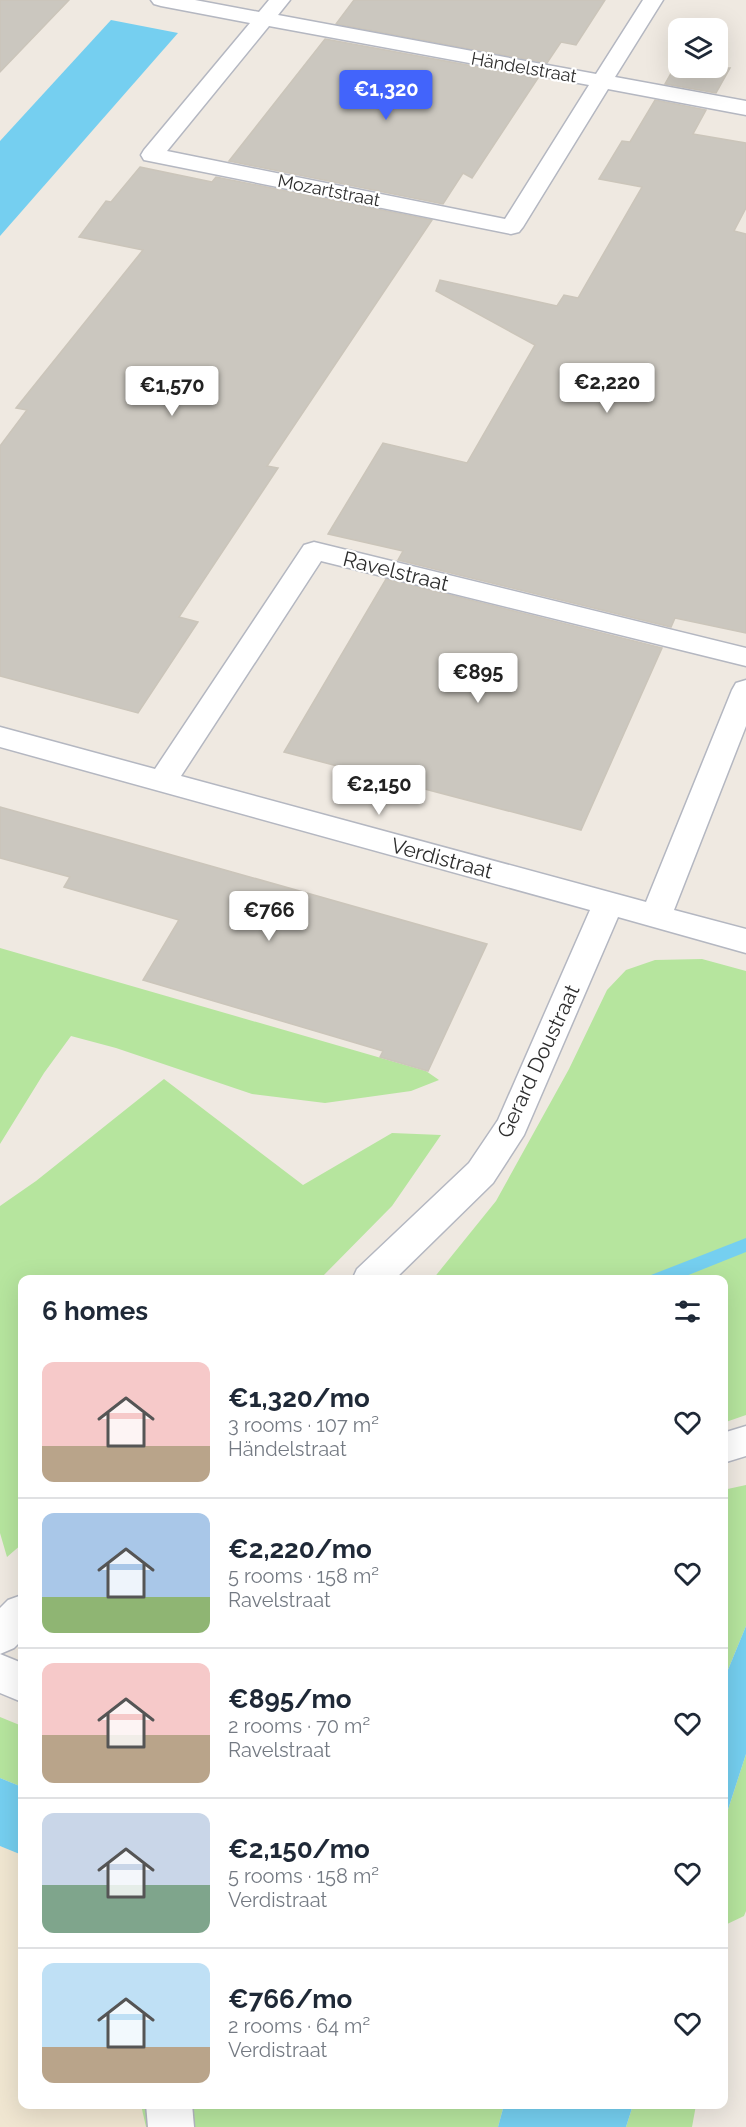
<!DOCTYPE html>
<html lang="en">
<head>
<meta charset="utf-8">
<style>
  :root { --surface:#fff; --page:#f2f2f3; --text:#1f2937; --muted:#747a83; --line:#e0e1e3; --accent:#4264fb }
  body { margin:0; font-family:Raleway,sans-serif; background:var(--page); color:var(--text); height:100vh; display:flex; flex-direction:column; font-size:22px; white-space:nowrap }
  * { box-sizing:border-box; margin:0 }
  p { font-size:20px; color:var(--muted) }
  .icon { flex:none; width:33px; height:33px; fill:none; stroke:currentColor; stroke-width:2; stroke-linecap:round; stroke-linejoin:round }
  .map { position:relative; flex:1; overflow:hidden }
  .panel { position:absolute; left:18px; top:1275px; width:710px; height:834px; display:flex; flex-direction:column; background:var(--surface); border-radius:12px; box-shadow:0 6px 24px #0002 }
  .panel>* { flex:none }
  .controls { position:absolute; left:668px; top:18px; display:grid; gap:12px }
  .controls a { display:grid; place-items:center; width:60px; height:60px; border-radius:12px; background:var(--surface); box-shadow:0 6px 24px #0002; font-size:30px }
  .price { position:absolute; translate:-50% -51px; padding:0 14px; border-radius:6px; background:#fff; color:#222; font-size:20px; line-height:39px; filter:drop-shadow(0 2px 3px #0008) }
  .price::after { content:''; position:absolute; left:50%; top:36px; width:18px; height:14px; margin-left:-9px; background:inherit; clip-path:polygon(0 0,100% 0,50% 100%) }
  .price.active { background:var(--accent); color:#fff }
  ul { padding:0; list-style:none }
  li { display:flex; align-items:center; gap:18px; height:150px; padding:0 24px }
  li+li { border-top:2px solid var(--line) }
  li span { display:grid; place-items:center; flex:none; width:168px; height:120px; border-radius:12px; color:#555 }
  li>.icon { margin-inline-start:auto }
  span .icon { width:72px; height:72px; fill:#fffc; stroke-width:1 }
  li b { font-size:26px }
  h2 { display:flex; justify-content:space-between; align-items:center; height:72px; padding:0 24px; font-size:26px }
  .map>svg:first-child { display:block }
  .education { fill:#f0e6d1 }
  .green { fill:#b6e59e }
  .water { fill:#75cff0 }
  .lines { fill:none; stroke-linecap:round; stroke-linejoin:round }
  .stream { fill:#75cff0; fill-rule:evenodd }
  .building { fill:#cbc7bf; stroke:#cbc5ba; stroke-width:1.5 }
  .lane-casing { stroke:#b4b7c1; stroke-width:3 }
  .street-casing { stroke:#b4b7c1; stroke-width:3 }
  .lane { fill:#fff; fill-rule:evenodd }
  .street { fill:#fff; fill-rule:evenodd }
  .labels { text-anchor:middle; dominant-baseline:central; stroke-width:4.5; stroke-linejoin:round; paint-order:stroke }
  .far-street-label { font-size:18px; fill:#2e2e2e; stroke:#fff }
  .street-label { font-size:21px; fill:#2e2e2e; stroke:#fff }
</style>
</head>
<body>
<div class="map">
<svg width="746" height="2127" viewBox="0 0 746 2127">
  <rect width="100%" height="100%" fill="#efe9e1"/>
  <path class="education" d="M0 1846 22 1855V2104L141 2105 146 2127H0Z"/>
  <g class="green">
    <path d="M0 948 426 1071 439 1080 411 1091 325 1103 252 1094 116 1048 71 1036 44 1073 0 1144Z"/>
    <path d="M702 959 746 971V1415L723 1423V1280L433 1279 496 1201 569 1069 607 990 626 970 655 960Z"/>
    <path d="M164 1079 303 1185 392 1133 441 1135 392 1206 320 1279 22 1280V1544L7 1557 0 1533V1206L36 1181Z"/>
    <path d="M746 1485V1626L723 1682V1490Z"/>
    <path d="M0 1717 22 1726V1787L0 1778Z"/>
    <path d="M746 1754V1911L744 1916 723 1926V1825Z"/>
    <path d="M141 2105H504L498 2127H146Z"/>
    <path d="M633 2105H696L692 2127H626Z"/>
  </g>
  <g class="water">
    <path d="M111 20 178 33 0 236V141Z"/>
    <path d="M746 1626V1754L723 1825V1682Z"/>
    <path d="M0 1778 22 1787V1855L0 1846Z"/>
    <path d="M504 2105V2104L633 2105 626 2127H498Z"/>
  </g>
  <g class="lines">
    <path class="stream" d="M746 1238V1252L676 1280H649L651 1275Z"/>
  </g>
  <g class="building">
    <path d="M0 0H69L0 72Z"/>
    <path d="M354 0H605L576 45 561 42 547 63 336 24Z"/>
    <path d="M325 39 538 78 472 178 463 173 443 204 229 161Z"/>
    <path d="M674 68H730L716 93 665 84Z"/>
    <path d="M655 100 706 110 693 134 746 143V208L734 231 746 234V633L675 618 671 627 398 560 403 551 328 534 383 443 467 463 535 345 436 291 440 280 557 306 564 295 578 298 642 187 599 179 622 141 630 142Z"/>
    <path d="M140 167 212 182 216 177 432 220 267 466 278 468 179 617 198 622 138 713 0 676V446L27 410 16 408 143 250 79 237 106 201 111 202Z"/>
    <path d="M386 579 662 648 581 830 284 752Z"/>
    <path d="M0 807 119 840 487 944 428 1071 380 1057 383 1051 143 980 179 920 64 887 70 877 0 858Z"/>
  </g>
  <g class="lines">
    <defs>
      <path id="lane" d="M746 1426V1456L723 1463V1433Z"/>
      <g id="street">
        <path d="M151 0H195L259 12 269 0H290L278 15 596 74 643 0H663L615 77 746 101V115L608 89 523 227 519 232 511 234 144 160 141 155 144 150 250 23 161 6 154 4ZM269 26 589 85 505 219 167 151Z"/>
        <path d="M314 542 746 648V666L321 561 181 776 646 902 732 690 736 683 746 680V726L674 910 746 929V953L618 917 524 1135 493 1183 394 1280H352L357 1269 469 1163 498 1120 590 910 0 747V727L155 769 304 545Z"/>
        <path d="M22 1595V1640L14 1648 0 1654V1608L8 1600Z"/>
        <path d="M0 1654 22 1663V1702L0 1693Z"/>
        <path d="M146 2104H192L194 2127H148Z"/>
      </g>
    </defs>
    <use href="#lane" class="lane-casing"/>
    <use href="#street" class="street-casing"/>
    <use href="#lane" class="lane"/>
    <use href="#street" class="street"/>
  </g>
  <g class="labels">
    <g class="far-street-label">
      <text transform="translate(524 67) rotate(10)">Händelstraat</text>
      <text transform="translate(329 190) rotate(11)">Mozartstraat</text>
    </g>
    <g class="street-label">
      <text transform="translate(396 571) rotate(14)">Ravelstraat</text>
      <text transform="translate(442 858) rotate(15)">Verdistraat</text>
      <text transform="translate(538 1061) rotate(-65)">Gerard Doustraat</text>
    </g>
  </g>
</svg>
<div class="controls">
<a><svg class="icon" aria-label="layers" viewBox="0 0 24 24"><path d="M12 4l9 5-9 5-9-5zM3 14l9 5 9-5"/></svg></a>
</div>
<b class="price active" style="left:386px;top:121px">€1,320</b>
<b class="price" style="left:607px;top:414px">€2,220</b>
<b class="price" style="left:172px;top:417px">€1,570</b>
<b class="price" style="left:478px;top:704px">€895</b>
<b class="price" style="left:379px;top:816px">€2,150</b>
<b class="price" style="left:269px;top:942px">€766</b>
<section class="panel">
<h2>6 homes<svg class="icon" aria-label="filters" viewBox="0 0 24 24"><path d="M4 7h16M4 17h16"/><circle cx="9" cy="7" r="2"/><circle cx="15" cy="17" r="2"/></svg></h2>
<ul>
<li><span style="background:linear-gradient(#f6c9c9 70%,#b9a48a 0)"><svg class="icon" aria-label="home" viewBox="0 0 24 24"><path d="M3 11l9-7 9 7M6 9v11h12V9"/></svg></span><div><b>€1,320/mo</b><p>3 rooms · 107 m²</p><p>Händelstraat</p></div><svg class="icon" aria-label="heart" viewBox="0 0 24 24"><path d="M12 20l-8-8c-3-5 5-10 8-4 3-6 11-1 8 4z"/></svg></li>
<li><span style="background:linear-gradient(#a9c7e8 70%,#8fb573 0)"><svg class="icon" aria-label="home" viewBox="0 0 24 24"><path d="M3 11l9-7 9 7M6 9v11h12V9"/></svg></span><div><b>€2,220/mo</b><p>5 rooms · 158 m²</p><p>Ravelstraat</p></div><svg class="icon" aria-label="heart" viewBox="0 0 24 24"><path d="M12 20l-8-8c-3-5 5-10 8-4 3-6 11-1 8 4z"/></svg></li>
<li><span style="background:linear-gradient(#f6c9c9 60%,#b9a48a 0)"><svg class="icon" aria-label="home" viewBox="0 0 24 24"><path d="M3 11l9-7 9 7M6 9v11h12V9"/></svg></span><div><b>€895/mo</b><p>2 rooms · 70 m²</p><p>Ravelstraat</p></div><svg class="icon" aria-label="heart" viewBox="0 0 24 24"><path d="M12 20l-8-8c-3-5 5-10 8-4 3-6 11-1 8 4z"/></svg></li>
<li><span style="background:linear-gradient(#c9d6e8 60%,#7fa58c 0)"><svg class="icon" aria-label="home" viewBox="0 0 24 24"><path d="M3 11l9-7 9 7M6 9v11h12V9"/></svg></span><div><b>€2,150/mo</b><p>5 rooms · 158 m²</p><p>Verdistraat</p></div><svg class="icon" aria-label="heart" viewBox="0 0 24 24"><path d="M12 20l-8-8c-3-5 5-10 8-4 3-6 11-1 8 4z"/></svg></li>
<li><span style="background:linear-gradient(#bfe0f5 70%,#b9a48a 0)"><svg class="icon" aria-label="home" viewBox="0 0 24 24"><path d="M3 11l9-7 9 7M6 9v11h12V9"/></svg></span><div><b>€766/mo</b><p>2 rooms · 64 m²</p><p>Verdistraat</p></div><svg class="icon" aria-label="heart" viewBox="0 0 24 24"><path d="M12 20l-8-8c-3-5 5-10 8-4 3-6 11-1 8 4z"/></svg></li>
</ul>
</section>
</div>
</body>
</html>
